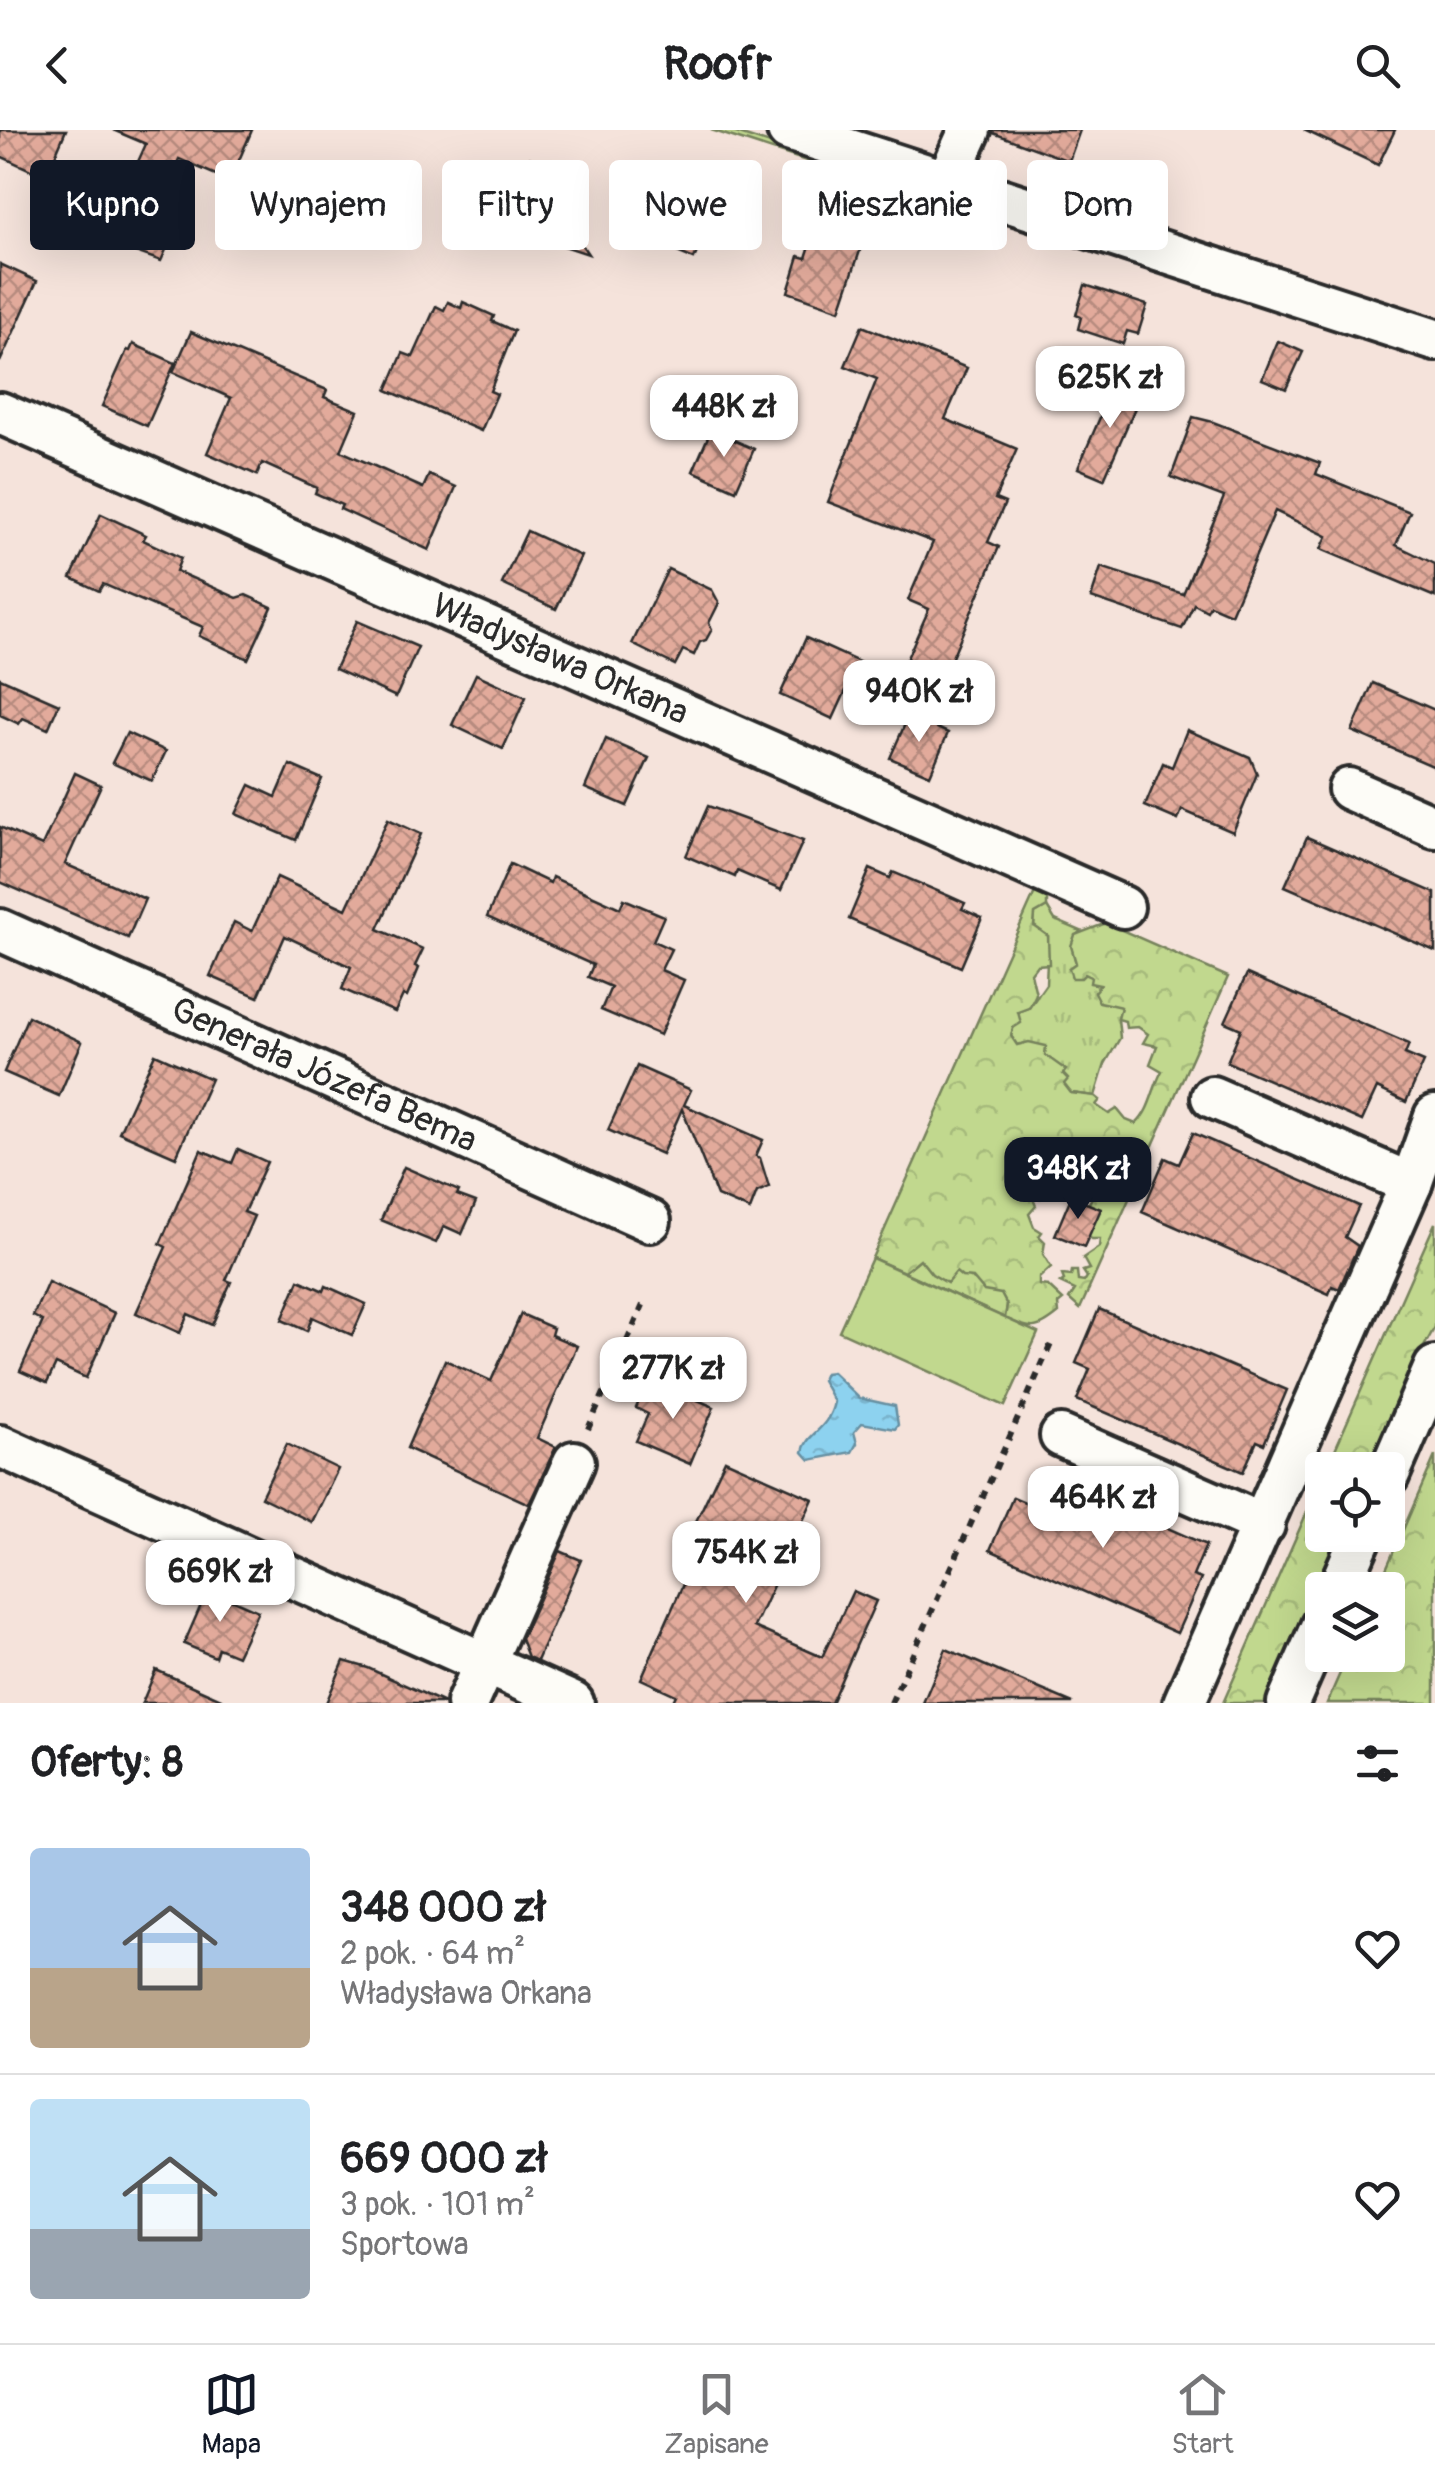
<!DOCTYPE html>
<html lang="pl">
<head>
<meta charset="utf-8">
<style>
  :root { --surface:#fff; --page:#f2f2f2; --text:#202124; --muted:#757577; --line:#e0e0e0; --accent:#111827 }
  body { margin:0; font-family:Pangolin,sans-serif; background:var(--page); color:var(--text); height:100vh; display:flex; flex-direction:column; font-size:38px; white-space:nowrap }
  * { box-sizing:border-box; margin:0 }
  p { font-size:32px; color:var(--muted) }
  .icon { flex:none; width:55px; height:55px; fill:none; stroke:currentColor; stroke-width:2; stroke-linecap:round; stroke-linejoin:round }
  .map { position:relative; height:1573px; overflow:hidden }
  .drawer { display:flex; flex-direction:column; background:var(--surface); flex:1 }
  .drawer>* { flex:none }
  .banner { position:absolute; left:30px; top:30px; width:1375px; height:90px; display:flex; gap:20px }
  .tools { position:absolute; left:1305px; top:1322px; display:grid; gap:20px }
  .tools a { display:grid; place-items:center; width:100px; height:100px; border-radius:10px; background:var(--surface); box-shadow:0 10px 40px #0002; font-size:50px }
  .price { position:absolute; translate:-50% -85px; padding:0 22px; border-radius:20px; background:#fff; color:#222; font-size:32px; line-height:65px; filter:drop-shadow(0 2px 5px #0008) }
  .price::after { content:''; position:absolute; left:50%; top:60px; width:30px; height:22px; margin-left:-15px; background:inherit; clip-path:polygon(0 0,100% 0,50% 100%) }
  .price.on { background:var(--accent); color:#fff }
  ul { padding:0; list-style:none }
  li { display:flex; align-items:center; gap:30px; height:250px; padding:0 30px }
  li+li { border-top:2px solid var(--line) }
  li span { display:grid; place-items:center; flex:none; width:280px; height:200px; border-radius:10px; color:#555 }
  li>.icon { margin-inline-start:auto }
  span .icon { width:120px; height:120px; fill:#fffc; stroke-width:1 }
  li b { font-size:42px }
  h2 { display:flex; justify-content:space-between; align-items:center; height:120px; padding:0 30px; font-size:42px }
  .chip { padding:0 35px; border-radius:10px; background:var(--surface); box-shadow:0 10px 40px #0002; font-size:35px; line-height:90px }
  .chip.on { background:var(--accent); color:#fff }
  header { display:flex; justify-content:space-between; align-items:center; height:130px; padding:0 30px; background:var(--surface); font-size:45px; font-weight:700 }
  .tabs { display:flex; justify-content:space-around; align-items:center; height:140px; border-top:2px solid var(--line); background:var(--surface); font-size:28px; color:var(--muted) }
  .tabs a { display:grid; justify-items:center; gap:5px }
  .tabs .on { color:var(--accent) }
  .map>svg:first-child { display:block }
  .grass { fill:url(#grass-tufts); stroke:#76825c; stroke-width:2.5 }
  .forest { fill:url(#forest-crowns); stroke:#76825c; stroke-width:2.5 }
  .garden { fill:#c1d88e; stroke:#76825c; stroke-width:2.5 }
  .water { fill:url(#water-ripples); stroke:#668fa1; stroke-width:2.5 }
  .building { fill:url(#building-cross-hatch); stroke:#2b2b2b; stroke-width:2.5 }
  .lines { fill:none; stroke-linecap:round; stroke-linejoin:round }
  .minor-casing { stroke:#2b2b2b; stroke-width:48 }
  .path { stroke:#2b2b2b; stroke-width:6; stroke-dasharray:8 8; stroke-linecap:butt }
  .minor { stroke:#fdfcf7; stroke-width:40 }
  .labels { text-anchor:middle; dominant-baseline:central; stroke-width:10; stroke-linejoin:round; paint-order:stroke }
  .street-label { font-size:35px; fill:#2b2b2b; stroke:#fdfcf7 }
</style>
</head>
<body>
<header><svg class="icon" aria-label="back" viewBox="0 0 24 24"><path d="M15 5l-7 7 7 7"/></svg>Roofr<svg class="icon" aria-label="search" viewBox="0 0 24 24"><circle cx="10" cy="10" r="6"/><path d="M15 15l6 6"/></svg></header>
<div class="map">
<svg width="1435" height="1573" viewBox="0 0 1435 1573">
  <defs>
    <pattern id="grass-tufts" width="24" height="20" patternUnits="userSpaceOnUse" patternTransform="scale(2.5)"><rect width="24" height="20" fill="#c1d88e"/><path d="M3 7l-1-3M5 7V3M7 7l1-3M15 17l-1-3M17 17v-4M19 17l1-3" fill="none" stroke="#a6ba7b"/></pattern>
    <pattern id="forest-crowns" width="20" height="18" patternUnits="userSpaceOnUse" patternTransform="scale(2.5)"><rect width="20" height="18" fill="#c1d88e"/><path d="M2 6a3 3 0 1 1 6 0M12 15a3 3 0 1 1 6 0" fill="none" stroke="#a6ba7b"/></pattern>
    <pattern id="water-ripples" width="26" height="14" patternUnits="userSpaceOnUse" patternTransform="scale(2.5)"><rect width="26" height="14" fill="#8dd2ef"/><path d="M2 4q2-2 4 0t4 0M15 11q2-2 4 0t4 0" fill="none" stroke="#7ab4cd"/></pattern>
    <pattern id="building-cross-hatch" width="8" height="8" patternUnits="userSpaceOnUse" patternTransform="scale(2.5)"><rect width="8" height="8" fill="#e2aa9b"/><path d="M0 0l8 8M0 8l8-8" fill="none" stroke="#b78b7f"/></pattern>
  </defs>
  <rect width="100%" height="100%" fill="#f5e3db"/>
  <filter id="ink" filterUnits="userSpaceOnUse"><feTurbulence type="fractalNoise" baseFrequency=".01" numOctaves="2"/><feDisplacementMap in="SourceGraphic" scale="20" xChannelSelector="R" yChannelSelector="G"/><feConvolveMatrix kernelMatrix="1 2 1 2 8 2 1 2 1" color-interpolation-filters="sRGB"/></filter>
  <g filter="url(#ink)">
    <g class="grass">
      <path d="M711 0H727L881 50 883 56Z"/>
      <path d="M1047 777 1055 790 1081 801C1069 809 1072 820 1076 833L1069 838 1091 847 1121 877 1118 889 1120 908 1105 934 1095 966 1071 963 1017 915 1011 906 1018 882 1029 878 1046 854 1048 806 1034 796 1035 784Z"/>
      <path d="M920 1129 932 1144 956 1141 1001 1163 1007 1175 1005 1188 904 1142Z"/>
    </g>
    <g class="forest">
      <path d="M1035 762 1047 767V777L1035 784 1034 796 1048 806 1049 834 1037 835 1031 843 1036 864 1029 878 1018 882 1021 893 1013 898 1011 906 1017 915 1029 912 1046 916 1045 925 1066 940 1063 944 1068 949 1064 954 1071 963 1095 966 1100 970 1096 975 1109 984 1117 979 1126 990 1136 994C1151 980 1152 959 1162 941L1150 934 1157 916 1143 913 1148 904 1138 897 1126 898 1125 891 1118 889 1121 877 1099 872 1094 862 1100 855 1090 853 1091 847 1085 844 1081 848H1072L1069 838 1076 833 1071 816 1075 805 1106 793 1228 847 1080 1179 1069 1169 1075 1160 1060 1153 1064 1150 1062 1145 1071 1146 1072 1141H1077L1078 1151 1084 1152 1087 1147 1083 1141 1089 1139 1083 1128 1099 1117 1100 1109H1091L1084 1100 1087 1077 1102 1049 1097 1041 1088 1040 1082 1047 1076 1042V1037L1053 1030 1054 1026 1048 1027 1040 1039 1044 1056 1040 1068 1031 1064 1036 1076 1029 1084 1034 1097 1042 1102 1039 1106 1045 1112 1043 1124 1051 1137 1039 1148V1155L1048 1156 1063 1170 1058 1174 1059 1183C1036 1202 1031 1200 1005 1188L1007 1175 1001 1164 984 1161 973 1148 962 1147 956 1142 947 1153 932 1144 920 1129 904 1142 872 1128Z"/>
      <path d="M1435 1093V1197L1421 1222 1422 1227 1372 1340H1326Z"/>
      <path d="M1435 1326V1573H1327L1348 1525H1388V1460H1377Z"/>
      <path d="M1322 1348V1405H1343L1335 1416C1336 1439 1283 1544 1270 1573H1223Z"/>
    </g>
    <path class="garden" d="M872 1128 1038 1203 1005 1276 839 1201Z"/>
    <path class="water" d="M832 1242 859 1268 895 1276 898 1295 895 1299 862 1293 854 1302 857 1313 852 1322 810 1330 803 1322C806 1303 828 1301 834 1272L822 1250 825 1243Z"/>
    <g class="building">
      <path d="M0 0H66L46 47 0 26Z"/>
      <path d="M113 0H252L230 51 179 29 156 81 179 91 161 131 113 114 141 49 132 45 146 14Z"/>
      <path d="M994 0H1080L1069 31 993 3Z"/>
      <path d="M1304 0H1395L1378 35Z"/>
      <path d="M530 28 587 46 570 97 588 124 531 105 537 86 514 79Z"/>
      <path d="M664 62 713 83 694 129 644 108Z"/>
      <path d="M821 82 868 97 840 180 788 162 799 126 806 128Z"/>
      <path d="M0 134 37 151 0 232Z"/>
      <path d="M1085 155 1147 175 1138 204 1127 201 1123 214 1078 199 1081 187 1076 185Z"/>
      <path d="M448 172 461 178 463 172 494 186 492 191 514 201 490 261 497 264 481 301 387 260 403 223 413 227 436 176 444 180Z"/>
      <path d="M862 196 967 238 945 289 1017 319 995 369 1005 373 988 412 999 417 936 565 898 548 929 479 908 470 933 412 828 372 877 249 845 236Z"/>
      <path d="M191 202 327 260 324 267 358 281 341 321 423 358 429 345 456 357 429 420 340 379 342 375 315 363 317 358 262 333 257 345 207 323 231 268 173 242Z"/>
      <path d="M1278 211 1303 222 1286 259 1262 249Z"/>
      <path d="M133 214 175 233 147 296 102 276 127 220 130 221Z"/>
      <path d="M1115 253 1141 264 1104 349 1078 338Z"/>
      <path d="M1193 287 1213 292 1320 333 1316 344 1410 382 1396 415 1435 434V467L1321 419 1327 406 1275 381 1231 484 1210 475 1207 481 1194 474 1182 499 1091 468 1101 437 1183 464 1224 367 1171 347Z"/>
      <path d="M711 300 754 319 736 360 693 341Z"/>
      <path d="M101 384 146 405 143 410 181 428 176 441 237 468 246 465 272 477 248 529 199 506 203 497 103 454 99 461 71 448Z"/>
      <path d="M527 401 581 426 556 479 502 454Z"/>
      <path d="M668 439 712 460 719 473 709 493 712 499 706 510 700 512 694 525 683 520 675 535 632 514Z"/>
      <path d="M357 491 418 517 396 567 335 539Z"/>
      <path d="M806 508 859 532 833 589 780 565Z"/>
      <path d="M476 544 526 567 503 619 452 595Z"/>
      <path d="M0 548 59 574 48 599 23 588 19 594 0 585Z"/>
      <path d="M1373 553 1435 580V637L1352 601Z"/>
      <path d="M909 585 948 603 930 645 890 628Z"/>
      <path d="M1187 600 1250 627 1257 644 1233 702 1182 680 1178 690 1145 676 1163 633 1172 637Z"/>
      <path d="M127 603 166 621 152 651 112 633Z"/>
      <path d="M606 609 649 628 627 676 585 658Z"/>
      <path d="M290 635 322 649 296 710 236 684 250 655 276 667Z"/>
      <path d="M75 643 101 655 65 734 145 769 128 808 0 752V697L42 716Z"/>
      <path d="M708 676 803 711 781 760 737 741 735 747 686 726Z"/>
      <path d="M388 689 421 704 378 799 423 819 415 836 419 838 407 867 403 865 395 882 342 859 351 837 285 806 258 867 210 846 234 792 252 801 277 747 346 779Z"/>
      <path d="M1307 707 1435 763V821L1285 756Z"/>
      <path d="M510 734 550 753 552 747 620 778 624 769 664 786 653 811 671 819 661 840 684 850 660 905 601 880 611 857 588 847 593 835 487 787Z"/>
      <path d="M870 739 890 748 893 742 949 766 965 773 962 779 982 788 961 837 849 789Z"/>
      <path d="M1247 844 1409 914 1405 924 1424 932 1406 972 1377 958 1362 991 1227 932 1241 899 1225 892Z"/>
      <path d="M28 886 82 912 59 966 4 942Z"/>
      <path d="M155 924 211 949 176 1027 119 1002Z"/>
      <path d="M637 936 691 960 684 975 763 1010 756 1026 760 1028 769 1057 757 1062 750 1080 717 1066 682 979 662 1024 608 1000Z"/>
      <path d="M1193 1003 1359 1076 1345 1107 1358 1116 1339 1159 1332 1156 1329 1164 1142 1082 1165 1028 1179 1034Z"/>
      <path d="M238 1019 267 1032 244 1082 254 1086 226 1150 231 1152 212 1195 188 1184 180 1203 136 1183 166 1117 160 1114 201 1020 232 1033Z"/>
      <path d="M404 1037 459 1061 457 1065 476 1072 462 1104 444 1096 436 1113 381 1090Z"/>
      <path d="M1071 1067 1101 1079 1084 1117 1055 1105Z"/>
      <path d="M299 1150 324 1161 326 1156 366 1174 352 1205 312 1187 307 1201 282 1190Z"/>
      <path d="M48 1152 115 1183 86 1248 56 1234 47 1253 20 1241 43 1191 33 1186Z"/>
      <path d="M1099 1179 1287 1260 1264 1314 1257 1311 1243 1342 1077 1270 1090 1239 1076 1233Z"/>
      <path d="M521 1184 553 1198 551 1205 577 1216 537 1308 556 1317 529 1374 407 1318 445 1230 491 1251Z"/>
      <path d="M647 1254 659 1258 660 1254 714 1277 690 1334 636 1311 648 1284 636 1278Z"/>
      <path d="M287 1314 338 1339 312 1392 261 1367Z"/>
      <path d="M725 1330 813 1369 754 1497 822 1527 853 1461 876 1471 831 1573H672L676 1565 641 1549 696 1425 683 1419Z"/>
      <path d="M1041 1342 1206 1415 1193 1446 1201 1449 1177 1503 990 1420 1013 1367 1027 1373Z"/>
      <path d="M560 1421 581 1430 537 1531 528 1527 521 1509Z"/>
      <path d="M208 1459 258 1481 237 1526 218 1518 215 1527 184 1514Z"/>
      <path d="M946 1519 972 1530 1073 1573H923Z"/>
      <path d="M344 1531 368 1538 444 1573H326Z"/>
      <path d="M156 1540 230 1573H142Z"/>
    </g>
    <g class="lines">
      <defs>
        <g id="minor">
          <path d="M788 0 1435 210"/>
          <path d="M947 51 970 0"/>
          <path id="s1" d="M0 283 1123 777"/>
          <path d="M1349 659 1435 697"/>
          <path id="s2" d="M0 800 650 1091"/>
          <path d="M1212 967 1411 1054"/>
          <path d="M1061 1306 1264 1395"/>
          <path d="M0 1316 573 1573"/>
          <path d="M1388 1346 1435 1237"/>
          <path d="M1338 1460 1362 1405"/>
          <path d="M467 1573 574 1332"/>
          <path d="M1184 1573 1411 1054 1435 986"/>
          <path d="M1288 1573 1322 1495"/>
        </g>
      </defs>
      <use href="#minor" class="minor-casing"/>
      <g class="path">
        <path d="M588 1299 643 1175"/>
        <path d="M891 1573 1051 1214"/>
      </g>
      <use href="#minor" class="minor"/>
    </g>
  </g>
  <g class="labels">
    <g class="street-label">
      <text stroke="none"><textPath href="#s1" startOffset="612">Władysława Orkana</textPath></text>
      <text stroke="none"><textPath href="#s2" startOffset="355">Generała Józefa Bema</textPath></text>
    </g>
  </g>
</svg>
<div class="tools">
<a><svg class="icon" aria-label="locate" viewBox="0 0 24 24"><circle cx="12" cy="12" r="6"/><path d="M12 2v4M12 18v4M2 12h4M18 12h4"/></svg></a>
<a><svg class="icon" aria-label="layers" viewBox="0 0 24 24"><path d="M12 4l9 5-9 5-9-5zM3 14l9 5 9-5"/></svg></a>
</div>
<b class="price" style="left:1110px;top:301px">625K zł</b>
<b class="price" style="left:724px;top:330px">448K zł</b>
<b class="price" style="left:919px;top:615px">940K zł</b>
<b class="price on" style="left:1078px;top:1092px">348K zł</b>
<b class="price" style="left:673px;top:1292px">277K zł</b>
<b class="price" style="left:1103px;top:1421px">464K zł</b>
<b class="price" style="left:746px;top:1476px">754K zł</b>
<b class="price" style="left:220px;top:1495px">669K zł</b>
<div class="banner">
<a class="chip on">Kupno</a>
<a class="chip">Wynajem</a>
<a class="chip">Filtry</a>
<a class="chip">Nowe</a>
<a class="chip">Mieszkanie</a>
<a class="chip">Dom</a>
</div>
</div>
<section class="drawer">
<h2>Oferty: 8<svg class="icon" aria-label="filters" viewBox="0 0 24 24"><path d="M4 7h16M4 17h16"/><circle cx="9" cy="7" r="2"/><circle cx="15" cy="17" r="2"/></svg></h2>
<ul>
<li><span style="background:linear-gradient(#a9c7e8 60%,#b9a48a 0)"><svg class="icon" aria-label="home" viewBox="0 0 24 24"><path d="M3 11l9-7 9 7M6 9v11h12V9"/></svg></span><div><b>348 000 zł</b><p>2 pok. · 64 m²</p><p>Władysława Orkana</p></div><svg class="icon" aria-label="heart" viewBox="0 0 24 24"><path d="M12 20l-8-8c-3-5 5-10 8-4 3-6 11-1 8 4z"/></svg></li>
<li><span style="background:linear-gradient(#bfe0f5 65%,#9aa5b1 0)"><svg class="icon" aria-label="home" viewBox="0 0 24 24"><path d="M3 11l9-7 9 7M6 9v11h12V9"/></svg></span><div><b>669 000 zł</b><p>3 pok. · 101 m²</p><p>Sportowa</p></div><svg class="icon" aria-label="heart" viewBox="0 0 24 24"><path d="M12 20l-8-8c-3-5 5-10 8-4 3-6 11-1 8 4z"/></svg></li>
</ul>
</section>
<nav class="tabs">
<a class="on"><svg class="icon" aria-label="map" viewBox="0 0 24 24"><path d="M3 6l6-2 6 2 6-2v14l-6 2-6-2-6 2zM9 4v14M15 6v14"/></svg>Mapa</a>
<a><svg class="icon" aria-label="saved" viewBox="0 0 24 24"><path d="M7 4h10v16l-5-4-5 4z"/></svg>Zapisane</a>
<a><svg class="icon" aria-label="home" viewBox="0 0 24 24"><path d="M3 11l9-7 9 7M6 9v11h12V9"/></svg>Start</a>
</nav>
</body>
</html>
